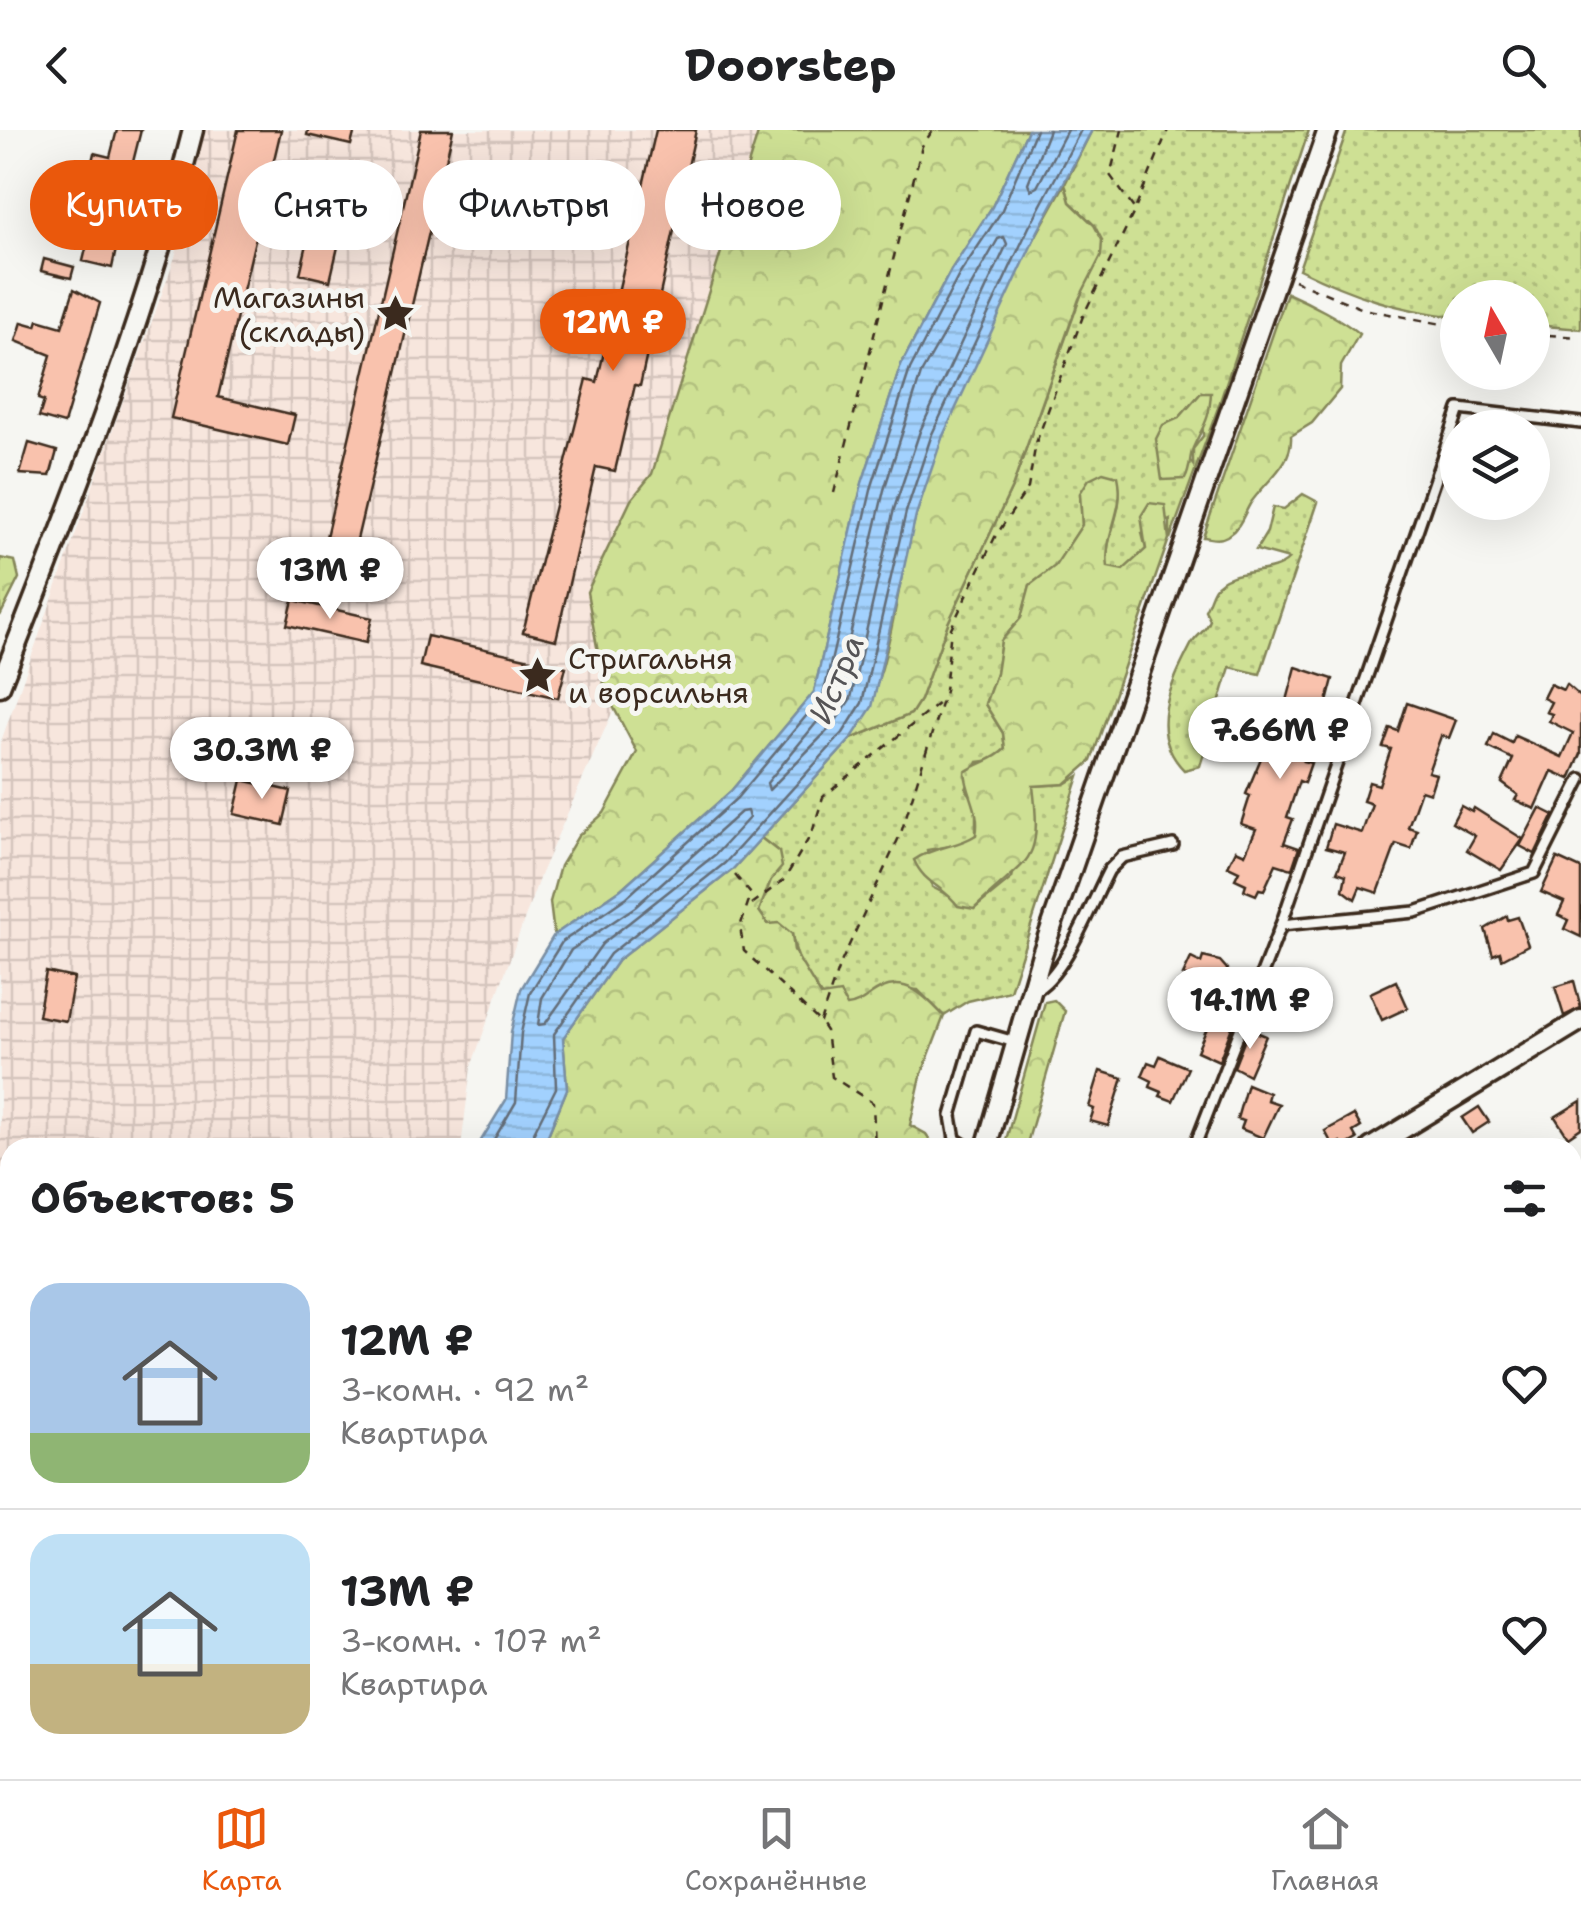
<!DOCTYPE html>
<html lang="ru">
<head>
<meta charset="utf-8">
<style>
  :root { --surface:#fff; --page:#f2f2f2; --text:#202124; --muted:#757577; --line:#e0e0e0; --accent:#ea580c }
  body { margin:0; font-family:"Shantell Sans",sans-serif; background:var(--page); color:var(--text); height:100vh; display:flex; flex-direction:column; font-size:38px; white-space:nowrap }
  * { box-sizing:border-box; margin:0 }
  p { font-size:32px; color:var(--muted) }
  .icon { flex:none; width:55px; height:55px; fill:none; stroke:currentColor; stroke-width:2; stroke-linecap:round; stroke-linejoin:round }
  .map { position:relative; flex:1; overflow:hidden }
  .side { position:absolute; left:0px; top:1008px; width:1582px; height:642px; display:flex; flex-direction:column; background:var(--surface); border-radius:30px 30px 0 0; box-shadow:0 10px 40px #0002 }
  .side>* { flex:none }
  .guide { position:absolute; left:30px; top:30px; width:1000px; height:90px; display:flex; gap:20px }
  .needle { width:65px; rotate:351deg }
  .controls { position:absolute; left:1440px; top:150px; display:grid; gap:20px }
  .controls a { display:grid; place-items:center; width:110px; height:110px; border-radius:50%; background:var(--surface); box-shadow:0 10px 40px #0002; font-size:50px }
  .price { position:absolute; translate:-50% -85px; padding:0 22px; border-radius:35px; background:#fff; color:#222; font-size:32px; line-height:65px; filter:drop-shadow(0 2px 5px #0008) }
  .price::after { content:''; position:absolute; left:50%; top:60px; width:30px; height:22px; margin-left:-15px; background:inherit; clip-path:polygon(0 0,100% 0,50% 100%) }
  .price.current { background:var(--accent); color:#fff }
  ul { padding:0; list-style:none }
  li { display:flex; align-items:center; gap:30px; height:250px; padding:0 30px }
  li+li { border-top:2px solid var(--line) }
  li span { display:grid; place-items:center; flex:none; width:280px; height:200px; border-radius:30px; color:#555 }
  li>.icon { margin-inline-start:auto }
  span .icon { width:120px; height:120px; fill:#fffc; stroke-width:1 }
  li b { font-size:42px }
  h2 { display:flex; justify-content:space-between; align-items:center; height:120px; padding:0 30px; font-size:42px }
  .chip { padding:0 35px; border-radius:45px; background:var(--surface); box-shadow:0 10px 40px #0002; font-size:35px; line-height:90px }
  .chip.current { background:var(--accent); color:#fff }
  header { display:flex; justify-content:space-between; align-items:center; height:130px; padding:0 30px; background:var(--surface); font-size:45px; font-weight:700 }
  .dock { display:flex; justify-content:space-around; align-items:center; height:140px; border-top:2px solid var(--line); background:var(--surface); font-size:28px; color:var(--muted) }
  .dock a { display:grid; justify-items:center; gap:5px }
  .dock .current { color:var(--accent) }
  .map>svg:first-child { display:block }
  .industrial { fill:url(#industrial-grid) }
  .grass { fill:url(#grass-dots); stroke:#848559; stroke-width:2.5; fill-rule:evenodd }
  .forest { fill:url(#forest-crowns); stroke:#848559; stroke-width:2.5 }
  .water { fill:url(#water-rules); stroke:#798ea4; stroke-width:2.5 }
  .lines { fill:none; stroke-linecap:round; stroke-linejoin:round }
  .shore { stroke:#646d78; stroke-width:2.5 }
  .building { fill:#f9c2ad; stroke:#3b2a1e; stroke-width:2.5 }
  .service-casing { stroke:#3b2a1e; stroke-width:16 }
  .minor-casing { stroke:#3b2a1e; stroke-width:25 }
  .path { stroke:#3b2a1e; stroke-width:2.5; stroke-dasharray:8 8; stroke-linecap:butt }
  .service { stroke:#f6f6f2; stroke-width:9 }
  .minor { stroke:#f6f6f2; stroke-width:18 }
  .labels { text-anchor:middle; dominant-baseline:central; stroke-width:10; stroke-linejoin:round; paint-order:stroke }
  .poi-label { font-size:30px; fill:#3b2a1e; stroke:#f6f6f2; text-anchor:end }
  .water-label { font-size:32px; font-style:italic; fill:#555456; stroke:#f6f6f2 }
</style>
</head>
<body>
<header><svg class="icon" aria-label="back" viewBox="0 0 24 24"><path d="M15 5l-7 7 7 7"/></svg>Doorstep<svg class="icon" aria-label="search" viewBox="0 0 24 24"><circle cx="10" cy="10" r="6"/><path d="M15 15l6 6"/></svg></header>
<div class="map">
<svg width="1581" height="1649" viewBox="0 0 1581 1649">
  <defs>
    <pattern id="industrial-grid" width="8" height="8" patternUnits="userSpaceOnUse" patternTransform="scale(2.5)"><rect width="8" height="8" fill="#f7e6dd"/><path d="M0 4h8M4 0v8" fill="none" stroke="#d5c5bd"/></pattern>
    <pattern id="grass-dots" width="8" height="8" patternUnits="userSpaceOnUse" patternTransform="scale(2.5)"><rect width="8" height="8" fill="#cee094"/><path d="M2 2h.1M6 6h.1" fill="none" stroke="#b2c07f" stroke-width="1.8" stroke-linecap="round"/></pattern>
    <pattern id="forest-crowns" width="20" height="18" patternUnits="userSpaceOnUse" patternTransform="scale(2.5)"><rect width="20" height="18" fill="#cee094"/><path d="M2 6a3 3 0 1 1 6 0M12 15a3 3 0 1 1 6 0" fill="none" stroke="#b2c07f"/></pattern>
    <pattern id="water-rules" width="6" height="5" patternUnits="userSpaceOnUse" patternTransform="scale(2.5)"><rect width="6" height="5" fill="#a2d1fe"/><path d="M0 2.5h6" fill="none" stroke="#8cb4d9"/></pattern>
  </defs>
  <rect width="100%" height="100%" fill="#f6f6f2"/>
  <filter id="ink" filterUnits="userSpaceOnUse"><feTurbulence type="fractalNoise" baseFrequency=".01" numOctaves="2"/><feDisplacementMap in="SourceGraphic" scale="20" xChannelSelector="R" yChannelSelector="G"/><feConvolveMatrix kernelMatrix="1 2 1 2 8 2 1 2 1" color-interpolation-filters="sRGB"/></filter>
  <g filter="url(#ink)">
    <path class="industrial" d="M205 0H831L773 220 541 743 471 937 461 1017 10 1018V1557L0 1553V614L175 127Z"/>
    <g class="grass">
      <path d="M1092 0H1309L1218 278 1170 409V390L1142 403 1146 419 1137 432 1123 440 1107 437C1104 404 1127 380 1117 346L1080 364 1082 395 1056 436 1030 455 1022 487 1001 511 996 544 985 574 1003 603 1005 619 994 630 978 632 966 659 976 672V705L962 714 927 720 932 757 974 779 1012 748 1032 656 1065 654 1079 646 1010 861 968 871 944 886 918 860C876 857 892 860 860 874 821 890 796 833 792 804L768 794 759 781 779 722 761 708 851 609 911 584 920 570 948 493 1013 355 1085 154 1094 95 1070 72 1065 54ZM1201 263 1203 306 1193 319V335L1164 295 1179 288Z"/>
      <path d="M1347 0H1581V199L1533 195 1532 168H1458L1457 187C1400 181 1351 165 1299 139Z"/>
      <path d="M1303 364 1318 372 1260 544 1230 537 1200 636 1184 640C1146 602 1172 552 1191 515 1197 504 1206 502 1210 490L1205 480C1209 473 1211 464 1215 458 1231 436 1272 447 1289 429L1256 420 1267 402 1273 377 1284 379Z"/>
    </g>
    <g class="forest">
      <path d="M759 0H1028L992 77 951 140 901 235 862 354 814 562 731 661 621 759 554 805 550 772 560 736 578 706 604 683 637 622 605 561 587 462 631 370 652 344Z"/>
      <path d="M1065 54 1070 72 1094 95 1102 110 1101 126 1079 169 1013 355 948 493 920 570 911 584 851 609C894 542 894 457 917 382 950 268 1006 157 1065 54Z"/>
      <path d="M1287 163C1305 171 1344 190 1359 204L1341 236 1340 259 1312 293 1291 306C1293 335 1264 352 1250 374 1243 386 1241 397 1227 406 1218 411 1212 408 1203 407Z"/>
      <path d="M1201 263H1211C1209 293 1204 293 1193 318 1189 328 1191 338 1185 349L1162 350 1156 309 1163 295 1179 288Z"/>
      <path d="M1103 342 1118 346C1126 380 1103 404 1108 437L1123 440 1146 419 1141 386 1149 373 1165 375 1169 409 1091 631 1065 654 1033 656C1043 739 1027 726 974 779L958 776C944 756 924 754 914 730 934 716 956 718 976 705 981 680 967 666 965 642 979 632 993 631 1005 619L1003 603 985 574 996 544 1001 511 1021 488 1030 455 1055 436 1082 395 1080 363 1089 349Z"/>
      <path d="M0 428 15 431 19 448 0 486Z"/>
      <path d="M761 708 779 722 782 737 771 750 759 781 768 794 779 793 792 804 794 821 821 866 840 863 847 876C863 874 868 864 882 858 909 847 927 869 944 886L921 946 910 995 926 1004 935 1017 531 1018 548 1005 567 959 563 908 618 830 732 740Z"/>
      <path d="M1054 870 1065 881 1026 1017H1004L1045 872Z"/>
      <path d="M1572 1460 1581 1478V1561L1573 1558Z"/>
      <path d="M1573 1588 1581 1590V1649H1542L1543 1640H1572Z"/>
      <path d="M17 1640H351L416 1645 417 1649H17Z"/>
      <path d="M1214 1640H1465L1469 1649H1219Z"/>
    </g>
    <path class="water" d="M1028 0H1092L1038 101 942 308 916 385 872 577 851 609 732 740 618 830 563 908 567 959 548 1005 530 1017H477L506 970 511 902 521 859 554 805 621 759 731 661 814 562 862 353 901 235 951 140 992 77Z"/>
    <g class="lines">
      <g class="shore">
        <path d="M1049 0 1028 53 1031 60 1037 57 1067 0"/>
        <path d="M1004 107 1007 114 920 301 894 379 851 568 833 595 769 660 767 653 835 570 884 360 921 244 998 109Z"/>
        <path d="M741 682 747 681 749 688 716 724 602 814 545 894 538 895 542 868 571 820 635 777Z"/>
        <path d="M489 1018 516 972 521 903 530 863 562 812 627 767 737 668 823 566 872 356 910 239 959 145 1001 82 1036 0"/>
        <path d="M526 1018 556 958 554 904 610 824 725 733 843 603 862 573 906 382 932 304 1029 97 1081 0"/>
      </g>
    </g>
    <g class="building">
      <path d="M117 0H141L133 32 138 34 113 118 116 119 112 138 83 131 92 94 61 85 70 52 86 57 94 23 110 27Z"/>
      <path d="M238 0H281L218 267 295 285 288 315 171 288Z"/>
      <path d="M308 0H355L351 15 307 5Z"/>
      <path d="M421 0H453L356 414 326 407Z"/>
      <path d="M656 0H696L640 256 635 255 615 341 596 337 556 510 523 502 587 249 597 252Z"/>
      <path d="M317 71 347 78 330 151 300 144Z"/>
      <path d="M44 129 74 137 71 148 41 141Z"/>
      <path d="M74 159 100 173 64 294 39 287 44 271 38 269 51 225 16 211 22 192 36 196 38 190 62 197Z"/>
      <path d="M29 313 57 321 50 346 20 344Z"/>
      <path d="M293 470 372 488 366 513 287 495Z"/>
      <path d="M427 506 566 537 558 568 420 536Z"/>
      <path d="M1296 537 1333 549 1321 595 1316 593 1303 631 1311 633 1304 653 1299 651 1287 687 1293 689 1284 713 1299 718 1292 739 1276 734 1264 760 1259 759 1256 765 1244 760 1246 754 1235 749 1239 741 1228 736 1236 720 1245 724 1256 699 1241 694 1250 666 1246 664 1269 609 1265 608 1271 590 1281 593Z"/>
      <path d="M1550 554 1563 560 1566 554 1581 567V624L1570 649 1552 641 1535 679 1515 670 1518 665 1502 653 1513 629 1488 617 1494 604 1512 613 1515 606 1562 627 1573 603 1549 591 1552 584 1546 582 1551 572 1543 568Z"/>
      <path d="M1407 573 1456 590 1449 608 1441 606 1428 642 1436 644 1430 663 1421 660 1408 697 1417 700 1411 719 1396 714 1378 763 1360 757 1355 769 1343 760 1346 745 1337 742 1345 722 1326 717 1333 694 1362 703 1372 674 1363 671 1369 652 1379 655 1391 619 1383 617 1390 598 1398 601Z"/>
      <path d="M242 650 291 661 283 695 234 684Z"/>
      <path d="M1461 676 1472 682 1474 678 1523 709 1501 740 1467 720 1475 706 1452 693Z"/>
      <path d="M1540 678 1554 685 1535 724 1520 716Z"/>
      <path d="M1557 728 1581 739V807L1564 799 1568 790 1558 785 1564 772 1541 762Z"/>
      <path d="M1507 786 1508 790 1518 787 1528 815 1502 829 1500 822 1493 825 1485 799Z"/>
      <path d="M1203 827 1220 831 1227 839 1226 852 1215 876 1198 868 1201 863 1190 858 1194 849 1183 845 1191 828 1201 833Z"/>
      <path d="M46 842 74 848 66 891 38 886Z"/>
      <path d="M1396 851 1408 878 1382 890 1370 863Z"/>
      <path d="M1574 851 1581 878 1564 886 1555 857Z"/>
      <path d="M1294 854 1311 861 1306 871 1312 873 1302 899 1271 890 1274 884 1265 880 1274 860 1290 863Z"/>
      <path d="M1214 882 1234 892 1219 931 1197 921Z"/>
      <path d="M1249 899 1266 906 1249 945 1234 937Z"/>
      <path d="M1160 926 1188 938 1173 971 1160 966 1162 962 1150 957 1152 951 1142 946 1148 932 1156 935Z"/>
      <path d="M1100 941 1123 948 1108 996 1090 991 1094 979 1089 977Z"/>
      <path d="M1247 954 1269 963 1267 970 1279 974 1263 1008 1241 999 1244 991 1237 989Z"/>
      <path d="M1581 971V998L1568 1007 1555 987Z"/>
      <path d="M1479 977 1489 992 1472 1003 1462 988Z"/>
      <path d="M1354 985 1361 997 1353 1002 1357 1009 1343 1017 1340 1012 1333 1016 1325 1001Z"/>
    </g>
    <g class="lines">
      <defs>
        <g id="service">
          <path d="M1281 795 1415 782 1534 743 1581 649"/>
          <path d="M1033 861C1064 848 1092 772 1109 740L1122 727 1173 715"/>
          <path d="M969 1018 955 1009 951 986 976 901 1015 912"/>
          <path d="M1194 1018 1281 795 1459 279 1581 293"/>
          <path d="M1572 1253 1581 1245"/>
        </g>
        <g id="minor">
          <path d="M0 556C72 373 145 191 193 0"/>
          <path d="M986 1018 1042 824 1328 0"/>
          <path d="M1371 1018 1581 890"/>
          <path d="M1572 1564 1581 1567"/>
        </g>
      </defs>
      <use href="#service" class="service-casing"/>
      <use href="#minor" class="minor-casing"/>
      <g class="path">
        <path d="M1136 77 1168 0"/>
        <path d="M1294 150 1363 179 1458 197"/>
        <path d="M1532 204 1578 207"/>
        <path d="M834 363 922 16 933 0"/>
        <path d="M735 745 751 764 740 797 744 821 820 892 826 901 832 947 873 973 875 1018"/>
        <path d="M752 774 784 750 812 703 823 667 939 573"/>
        <path d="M820 892 838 839 901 703 945 561 951 498 995 407 1028 358 1036 313 1083 186 1135 80 1110 45 1122 0"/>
        <path d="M849 1640 858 1649"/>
        <path d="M908 1649 975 1646 991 1640"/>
      </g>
      <use href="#service" class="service"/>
      <use href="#minor" class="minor"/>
    </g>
  </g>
  <defs>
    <symbol id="sight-bare" viewBox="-9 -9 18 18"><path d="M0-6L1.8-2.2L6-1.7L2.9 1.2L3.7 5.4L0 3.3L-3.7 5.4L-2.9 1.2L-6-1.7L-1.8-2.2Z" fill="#3b2a1e" stroke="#f6f6f2" stroke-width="2.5" paint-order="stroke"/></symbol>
  </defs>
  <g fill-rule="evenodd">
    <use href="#sight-bare" x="368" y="156" width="55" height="55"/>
    <use href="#sight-bare" x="510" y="518" width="55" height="55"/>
  </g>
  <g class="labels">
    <g class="poi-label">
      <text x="365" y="167">Магазины<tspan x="365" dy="34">(склады)</tspan></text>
      <text x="568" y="528" text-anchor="start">Стригальня<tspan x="568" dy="34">и ворсильня</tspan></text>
    </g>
    <g class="water-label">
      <text transform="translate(836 549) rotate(-67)">Истра</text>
    </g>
  </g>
</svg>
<div class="controls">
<a><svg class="needle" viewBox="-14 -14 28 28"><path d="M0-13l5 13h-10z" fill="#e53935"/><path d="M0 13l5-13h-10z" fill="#757577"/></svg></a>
<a><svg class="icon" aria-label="layers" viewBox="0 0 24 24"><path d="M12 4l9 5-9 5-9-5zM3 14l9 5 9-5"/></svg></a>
</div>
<b class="price current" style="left:613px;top:244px">12M ₽</b>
<b class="price" style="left:330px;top:492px">13M ₽</b>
<b class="price" style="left:1280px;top:652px">7.66M ₽</b>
<b class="price" style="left:262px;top:672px">30.3M ₽</b>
<b class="price" style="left:1250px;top:922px">14.1M ₽</b>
<div class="guide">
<a class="chip current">Купить</a>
<a class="chip">Снять</a>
<a class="chip">Фильтры</a>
<a class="chip">Новое</a>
</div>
<section class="side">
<h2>Объектов: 5<svg class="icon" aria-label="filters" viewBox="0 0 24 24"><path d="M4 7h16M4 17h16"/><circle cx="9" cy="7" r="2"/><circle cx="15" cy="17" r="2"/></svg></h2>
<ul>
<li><span style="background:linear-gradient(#a9c7e8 75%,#8fb573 0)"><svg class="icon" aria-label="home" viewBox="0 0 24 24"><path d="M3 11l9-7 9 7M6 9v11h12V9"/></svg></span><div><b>12M ₽</b><p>3-комн. · 92 m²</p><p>Квартира</p></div><svg class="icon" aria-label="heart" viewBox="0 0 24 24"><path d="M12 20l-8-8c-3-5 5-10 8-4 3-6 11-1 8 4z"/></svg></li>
<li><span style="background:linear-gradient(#bfe0f5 65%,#c2b280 0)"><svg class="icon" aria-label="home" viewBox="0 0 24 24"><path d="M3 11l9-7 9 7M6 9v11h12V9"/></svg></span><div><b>13M ₽</b><p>3-комн. · 107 m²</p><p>Квартира</p></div><svg class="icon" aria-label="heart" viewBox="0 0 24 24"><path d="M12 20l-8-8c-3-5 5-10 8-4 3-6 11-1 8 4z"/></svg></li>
</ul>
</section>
</div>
<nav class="dock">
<a class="current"><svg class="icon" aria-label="map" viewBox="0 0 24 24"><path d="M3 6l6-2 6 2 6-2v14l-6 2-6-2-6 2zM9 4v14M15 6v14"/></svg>Карта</a>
<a><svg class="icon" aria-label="saved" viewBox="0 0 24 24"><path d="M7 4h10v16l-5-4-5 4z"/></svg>Сохранённые</a>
<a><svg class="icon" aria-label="home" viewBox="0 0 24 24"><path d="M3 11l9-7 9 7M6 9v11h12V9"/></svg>Главная</a>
</nav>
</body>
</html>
